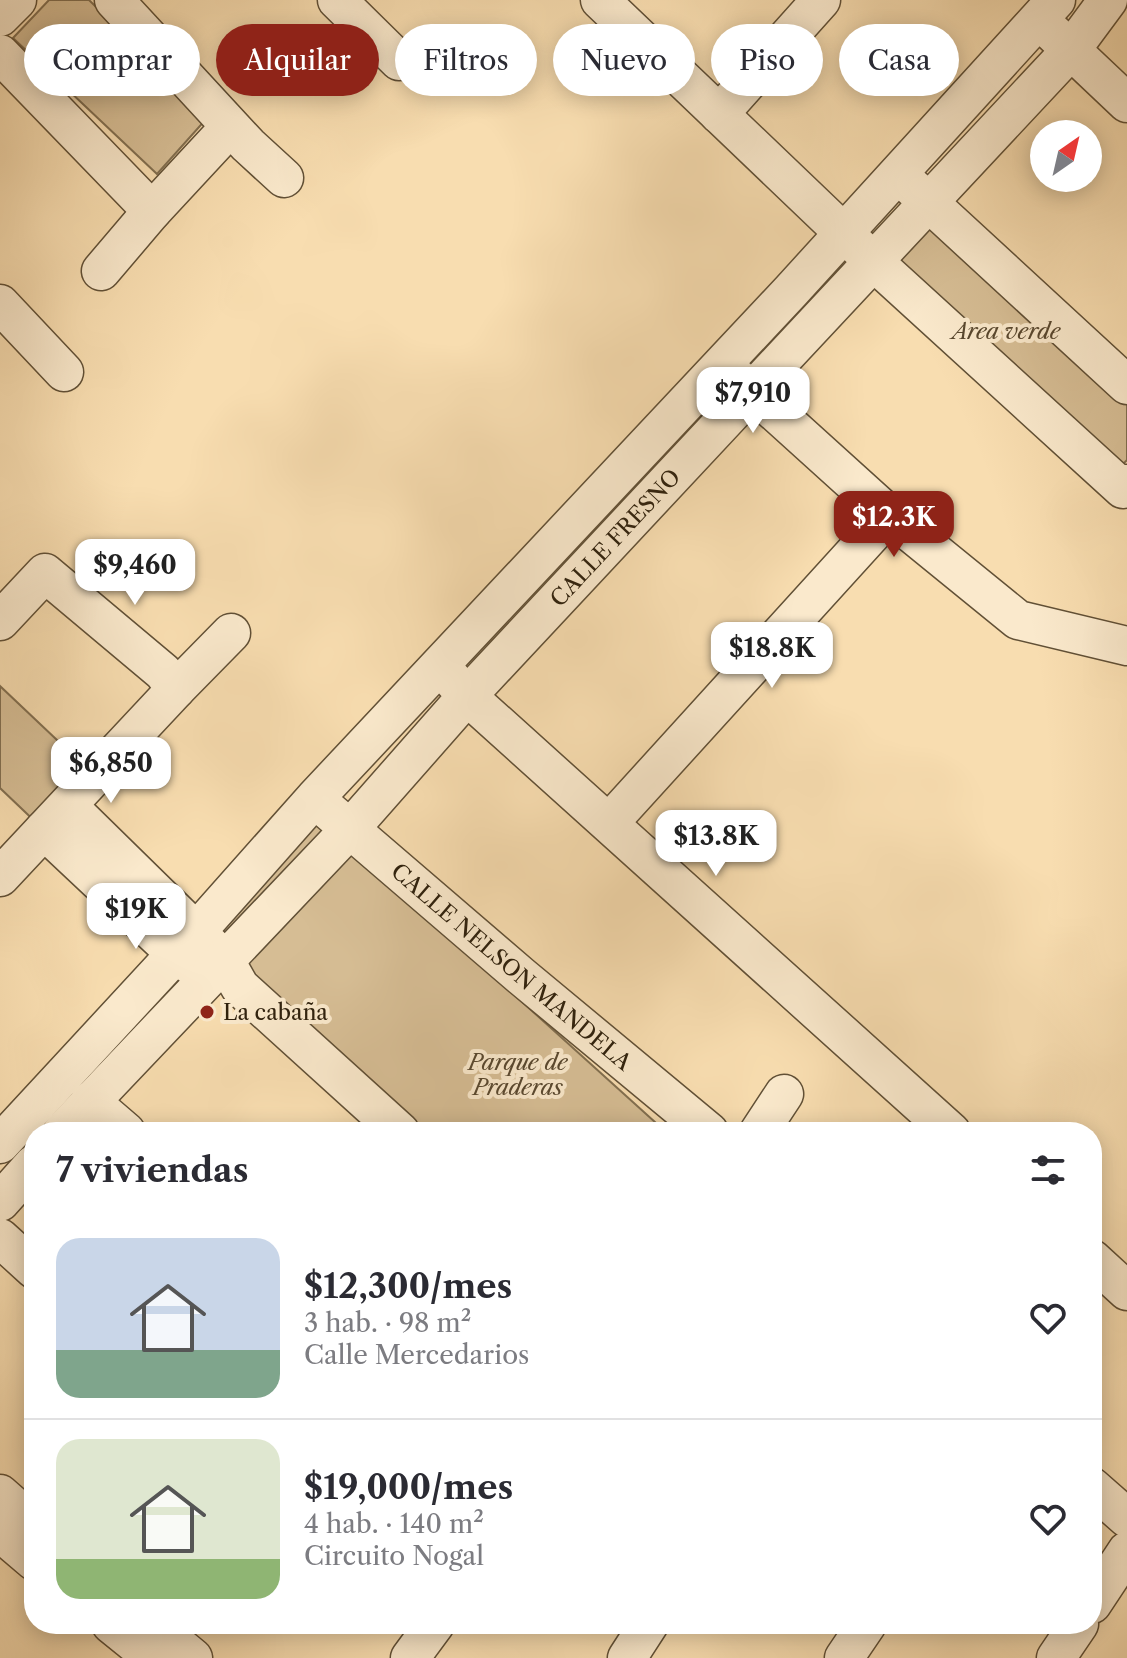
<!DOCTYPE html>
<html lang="es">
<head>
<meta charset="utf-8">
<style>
  :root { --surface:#fff; --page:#f7f7f7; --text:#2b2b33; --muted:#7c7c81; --line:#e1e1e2; --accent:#8f2418 }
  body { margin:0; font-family:"Libre Caslon Text",serif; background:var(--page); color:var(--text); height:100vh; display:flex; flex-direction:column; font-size:30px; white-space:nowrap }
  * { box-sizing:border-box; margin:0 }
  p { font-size:26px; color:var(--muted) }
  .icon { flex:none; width:44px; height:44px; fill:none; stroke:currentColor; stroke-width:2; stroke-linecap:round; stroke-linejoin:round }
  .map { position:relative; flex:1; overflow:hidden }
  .details { position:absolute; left:24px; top:1122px; width:1078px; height:512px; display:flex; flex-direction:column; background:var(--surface); border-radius:32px; box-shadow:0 4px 20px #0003 }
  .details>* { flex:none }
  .banner { position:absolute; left:24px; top:24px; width:1080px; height:72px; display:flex; gap:16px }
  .needle { width:52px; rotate:34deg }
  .fabs { position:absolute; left:1030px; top:120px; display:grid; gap:16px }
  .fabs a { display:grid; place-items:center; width:72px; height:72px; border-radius:50%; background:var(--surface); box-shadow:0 4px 20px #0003; font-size:40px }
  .price { position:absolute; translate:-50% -68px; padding:0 18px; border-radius:16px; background:#fff; color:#222; font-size:26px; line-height:52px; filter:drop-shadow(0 2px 4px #0008) }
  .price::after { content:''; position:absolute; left:50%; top:48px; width:24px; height:18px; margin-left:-12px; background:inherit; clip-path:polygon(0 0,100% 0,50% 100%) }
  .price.active { background:var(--accent); color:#fff }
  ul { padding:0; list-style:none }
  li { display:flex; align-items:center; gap:24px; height:200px; padding:0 32px }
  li+li { border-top:2px solid var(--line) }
  li span { display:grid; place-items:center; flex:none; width:224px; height:160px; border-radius:24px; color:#555 }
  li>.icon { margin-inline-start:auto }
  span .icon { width:96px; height:96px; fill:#fffc; stroke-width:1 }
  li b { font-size:34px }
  h2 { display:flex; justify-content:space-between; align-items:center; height:96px; padding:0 32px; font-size:34px }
  .tag { padding:0 28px; border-radius:36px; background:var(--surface); box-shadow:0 4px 20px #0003; font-size:28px; line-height:72px }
  .tag.active { background:var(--accent); color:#fff }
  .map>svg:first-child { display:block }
  .green { fill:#d6bd94; stroke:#826f50; stroke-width:2 }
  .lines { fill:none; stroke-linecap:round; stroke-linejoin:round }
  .minor-casing { stroke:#615036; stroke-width:41 }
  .minor { stroke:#fae9cc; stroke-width:38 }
  .poi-dot { fill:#8f2418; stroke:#fae9cc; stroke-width:3 }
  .labels { text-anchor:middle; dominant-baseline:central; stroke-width:8; stroke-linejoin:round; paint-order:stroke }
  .park-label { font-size:22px; font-style:italic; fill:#59482f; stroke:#fae9cc }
  .street-label { font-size:22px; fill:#2f210d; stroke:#fae9cc }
  .poi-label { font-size:22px; fill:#2f210d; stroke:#fae9cc; text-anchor:start }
</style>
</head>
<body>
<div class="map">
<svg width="1127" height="1658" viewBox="0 0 1127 1658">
  <rect width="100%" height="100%" fill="#f8ddb0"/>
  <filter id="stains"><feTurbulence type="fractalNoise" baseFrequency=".0025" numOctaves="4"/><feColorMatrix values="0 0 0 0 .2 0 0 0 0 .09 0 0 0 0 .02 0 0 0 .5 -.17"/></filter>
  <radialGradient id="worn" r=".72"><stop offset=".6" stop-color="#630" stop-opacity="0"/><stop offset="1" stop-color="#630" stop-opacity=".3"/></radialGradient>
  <g class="green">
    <path d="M49 0H89L208 117 157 174 13 38Z"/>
    <path d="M929 216 1127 397V460L1114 473 885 264Z"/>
    <path d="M0 686 95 776 44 830 0 788Z"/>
    <path d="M318 799 510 991 666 1132H415L197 931Z"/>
  </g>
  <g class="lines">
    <defs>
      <g id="minor">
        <path d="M114 0 248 145 284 178"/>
        <path d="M337 0 399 61"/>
        <path d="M600 0 873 261 1123 489 1127 484"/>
        <path d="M0 17 17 0"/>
        <path d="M1052 32 1127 103"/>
        <path d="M0 54 152 211"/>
        <path d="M719 114 821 0"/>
        <path d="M912 187 1127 385"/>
        <path d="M101 271 152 211 230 127"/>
        <path d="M0 304 64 372"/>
        <path d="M733 374 889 515 1018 620 1127 646"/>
        <path d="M0 621 45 573 163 672 176 689"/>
        <path d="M450 677 467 696 951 1132"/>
        <path d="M68 806 224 959 240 987 400 1132"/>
        <path id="s1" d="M329 811 521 976 709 1132"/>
        <path d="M609 823 889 515"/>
        <path d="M44 830 176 954 197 970"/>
        <path d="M0 877 176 689 231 633"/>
        <path d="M90 1101 126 1132"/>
        <path id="s2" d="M62 1132 349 830 467 696 1071 50 1108 0"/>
        <path d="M759 1132 784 1094"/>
        <path d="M0 1144 197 931 315 798 791 291 1056 0"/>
        <path d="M0 1202 34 1164"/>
        <path d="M0 1238 34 1269"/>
        <path d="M1092 1259 1127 1291"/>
        <path d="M1092 1487 1127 1518"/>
        <path d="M0 1494 34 1524"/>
        <path d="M0 1532 34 1561"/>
        <path d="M1092 1604 1127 1551"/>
        <path d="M111 1624 153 1658"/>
        <path d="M152 1624 193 1658"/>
        <path d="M410 1658 435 1624"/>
        <path d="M627 1658 649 1624"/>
        <path d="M844 1658 867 1624"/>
        <path d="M1056 1658 1079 1624"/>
      </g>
    </defs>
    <use href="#minor" class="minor-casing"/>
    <use href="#minor" class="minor"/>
  </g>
  <circle class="poi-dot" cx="207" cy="1012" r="8"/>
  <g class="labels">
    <g class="park-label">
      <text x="1006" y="331">Area verde</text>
      <text x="518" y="1062">Parque de<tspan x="518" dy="25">Praderas</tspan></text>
    </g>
    <g class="street-label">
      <text stroke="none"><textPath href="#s2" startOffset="812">CALLE FRESNO</textPath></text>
      <text stroke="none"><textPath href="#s1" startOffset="240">CALLE NELSON MANDELA</textPath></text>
    </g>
    <g class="poi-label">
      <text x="223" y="1012">La cabaña</text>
    </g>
  </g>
  <rect width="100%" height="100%" filter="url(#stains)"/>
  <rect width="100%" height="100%" fill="url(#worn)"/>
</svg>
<div class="fabs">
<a><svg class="needle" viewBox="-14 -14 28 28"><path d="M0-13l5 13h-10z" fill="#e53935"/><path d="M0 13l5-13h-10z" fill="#7c7c81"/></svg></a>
</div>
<b class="price" style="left:753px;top:435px">$7,910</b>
<b class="price active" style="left:894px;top:559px">$12.3K</b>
<b class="price" style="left:135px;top:607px">$9,460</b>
<b class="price" style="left:772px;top:690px">$18.8K</b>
<b class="price" style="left:111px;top:805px">$6,850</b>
<b class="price" style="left:716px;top:878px">$13.8K</b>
<b class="price" style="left:136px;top:951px">$19K</b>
<div class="banner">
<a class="tag">Comprar</a>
<a class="tag active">Alquilar</a>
<a class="tag">Filtros</a>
<a class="tag">Nuevo</a>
<a class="tag">Piso</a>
<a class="tag">Casa</a>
</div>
<section class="details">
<h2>7 viviendas<svg class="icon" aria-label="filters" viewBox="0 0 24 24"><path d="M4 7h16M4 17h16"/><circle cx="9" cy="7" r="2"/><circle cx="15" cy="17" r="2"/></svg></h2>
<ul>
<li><span style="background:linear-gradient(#c9d6e8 70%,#7fa58c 0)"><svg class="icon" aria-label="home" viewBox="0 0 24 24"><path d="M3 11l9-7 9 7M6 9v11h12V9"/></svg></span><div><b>$12,300/mes</b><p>3 hab. · 98 m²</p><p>Calle Mercedarios</p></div><svg class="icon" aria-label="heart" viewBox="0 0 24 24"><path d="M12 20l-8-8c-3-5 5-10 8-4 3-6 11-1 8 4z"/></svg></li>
<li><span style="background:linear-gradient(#dfe7d0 75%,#8fb573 0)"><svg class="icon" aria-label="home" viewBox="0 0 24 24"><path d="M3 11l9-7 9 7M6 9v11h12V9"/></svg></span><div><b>$19,000/mes</b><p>4 hab. · 140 m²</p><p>Circuito Nogal</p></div><svg class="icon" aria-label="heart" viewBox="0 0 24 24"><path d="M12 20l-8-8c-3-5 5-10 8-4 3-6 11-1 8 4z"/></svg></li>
</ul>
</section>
</div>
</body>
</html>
